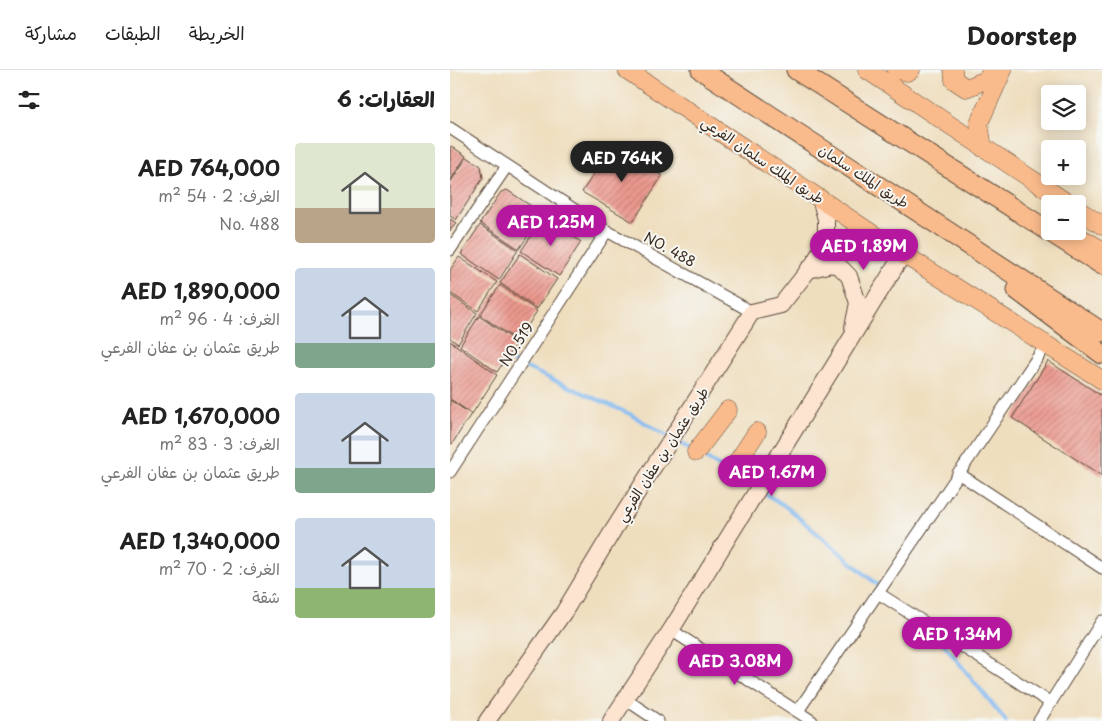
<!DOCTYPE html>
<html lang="ar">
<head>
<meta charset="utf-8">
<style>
  :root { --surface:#fff; --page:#f6f6f6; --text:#222; --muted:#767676; --line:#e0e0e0; --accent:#b5179e }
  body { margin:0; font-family:"Playpen Sans","Playpen Sans Arabic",sans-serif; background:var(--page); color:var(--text); direction:rtl; height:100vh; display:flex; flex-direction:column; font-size:19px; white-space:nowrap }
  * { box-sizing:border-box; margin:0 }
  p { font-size:16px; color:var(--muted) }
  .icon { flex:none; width:28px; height:28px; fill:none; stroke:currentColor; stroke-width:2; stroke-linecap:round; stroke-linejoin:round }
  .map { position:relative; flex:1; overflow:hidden; direction:ltr }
  .side { display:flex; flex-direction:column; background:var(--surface); width:450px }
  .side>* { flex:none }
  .fabs { position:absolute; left:591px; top:15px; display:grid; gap:10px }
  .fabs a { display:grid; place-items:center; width:45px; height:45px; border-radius:5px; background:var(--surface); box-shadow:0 2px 12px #0003; font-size:25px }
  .price { position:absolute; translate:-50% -42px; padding:0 11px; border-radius:18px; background:var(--accent); color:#fff; font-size:16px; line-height:32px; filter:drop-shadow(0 1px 2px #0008) }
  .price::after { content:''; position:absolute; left:50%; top:30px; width:15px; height:11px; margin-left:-8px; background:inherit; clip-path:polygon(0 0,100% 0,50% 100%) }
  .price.active { background:#222; color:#fff }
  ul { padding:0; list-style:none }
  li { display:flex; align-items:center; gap:15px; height:125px; padding:0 15px }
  li span { display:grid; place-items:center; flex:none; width:140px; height:100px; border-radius:5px; color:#555 }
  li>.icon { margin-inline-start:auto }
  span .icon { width:60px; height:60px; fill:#fffc; stroke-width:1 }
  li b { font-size:21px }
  h2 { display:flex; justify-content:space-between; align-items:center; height:60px; padding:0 15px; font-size:21px }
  header { display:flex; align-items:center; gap:30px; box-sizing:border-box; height:70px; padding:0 25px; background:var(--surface); border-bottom:1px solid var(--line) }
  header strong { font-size:24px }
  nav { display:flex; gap:28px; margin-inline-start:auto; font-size:18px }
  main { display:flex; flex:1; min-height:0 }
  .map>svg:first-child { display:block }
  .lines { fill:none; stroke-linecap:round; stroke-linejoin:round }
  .stream { stroke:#7fb8f0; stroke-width:4 }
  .building { fill:url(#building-hatch) }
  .minor-casing { stroke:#564536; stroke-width:13 }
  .secondary-casing { stroke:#564536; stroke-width:18 }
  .primary-casing { stroke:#564536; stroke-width:19 }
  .trunk-casing { stroke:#564536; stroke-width:21 }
  .minor { stroke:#fff; stroke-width:11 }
  .secondary { stroke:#fde4d1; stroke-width:16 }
  .primary { stroke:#fabb8c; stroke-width:18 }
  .trunk { stroke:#fabb8c; stroke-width:19 }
  .labels { text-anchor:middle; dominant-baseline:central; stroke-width:4; stroke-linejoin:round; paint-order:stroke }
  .street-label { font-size:14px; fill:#3b2a1e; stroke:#f6f6f2 }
</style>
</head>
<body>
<header>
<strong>Doorstep</strong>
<nav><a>الخريطة</a><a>الطبقات</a><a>مشاركة</a></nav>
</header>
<main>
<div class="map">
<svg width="652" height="651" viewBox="0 0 652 651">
  <defs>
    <pattern id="building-hatch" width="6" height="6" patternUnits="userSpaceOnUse" patternTransform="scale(1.25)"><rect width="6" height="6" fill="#ec998f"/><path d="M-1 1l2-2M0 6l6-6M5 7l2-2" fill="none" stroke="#c07d74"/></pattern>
  </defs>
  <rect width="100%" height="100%" fill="#f6f6f2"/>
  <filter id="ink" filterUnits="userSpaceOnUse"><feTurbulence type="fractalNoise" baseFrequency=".02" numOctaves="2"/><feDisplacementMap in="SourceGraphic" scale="10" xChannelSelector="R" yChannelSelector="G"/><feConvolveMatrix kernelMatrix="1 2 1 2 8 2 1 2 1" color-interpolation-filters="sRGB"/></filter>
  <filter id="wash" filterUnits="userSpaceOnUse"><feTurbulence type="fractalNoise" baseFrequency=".0096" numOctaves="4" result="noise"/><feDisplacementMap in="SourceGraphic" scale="20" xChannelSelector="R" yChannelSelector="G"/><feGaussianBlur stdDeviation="1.12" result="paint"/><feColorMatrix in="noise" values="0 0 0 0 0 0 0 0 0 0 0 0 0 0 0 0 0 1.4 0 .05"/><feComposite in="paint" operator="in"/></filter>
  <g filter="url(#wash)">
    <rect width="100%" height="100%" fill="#efdebe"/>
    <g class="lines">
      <g class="stream">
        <path d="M52 287 180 344 217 366"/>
        <path d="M225 370 243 381"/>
        <path d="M249 384 275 400"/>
        <path d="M283 405 305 418"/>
        <path d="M311 421 335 436 430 517"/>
        <path d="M488 567 556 651"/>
      </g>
    </g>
    <g id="blocks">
      <g class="building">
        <path d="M164 73 212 106 183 152 132 122Z"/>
        <path d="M1 76 16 86 0 111V78Z"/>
        <path d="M17 87 31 96 33 108 6 150 0 146V113Z"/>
        <path d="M57 120 93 144 69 179 30 153 51 122Z"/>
        <path d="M94 147 131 172 109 206 71 181Z"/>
        <path d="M0 149 6 153 0 161Z"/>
        <path d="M30 155 68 180 49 210 11 184Z"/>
        <path d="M70 184 107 209 87 239 50 213Z"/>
        <path d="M9 187 47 212 28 241 0 223V200Z"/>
        <path d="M50 215 87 241 68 271 30 245Z"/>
        <path d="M0 225 27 243 8 274 0 268Z"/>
        <path d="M29 246 67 272 47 302 10 276Z"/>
        <path d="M0 271 47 305 22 344 0 329Z"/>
        <path d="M598 291 652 326V406L562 348Z"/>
        <path d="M0 330 21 344 2 374 0 372Z"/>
      </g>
    </g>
  </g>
  <g filter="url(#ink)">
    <use href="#blocks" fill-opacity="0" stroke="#564536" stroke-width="1"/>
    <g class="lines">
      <defs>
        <g id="minor">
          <path d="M0 58 157 161 302 242"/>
          <path d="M0 180 57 96"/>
          <path d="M0 402 157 161"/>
          <path d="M508 403 652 498"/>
          <path d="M428 523 601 633"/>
          <path d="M221 560 362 651"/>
          <path d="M175 629 208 651"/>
          <path d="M348 641 596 275"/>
          <path d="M589 651 652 551"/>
        </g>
        <g id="secondary">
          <path d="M358 200 381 194 390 197 399 206 408 233 403 257"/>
          <path d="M37 651 114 542 164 459 302 242 331 235 364 193 376 171V149L370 128"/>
          <path d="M161 651 221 560 453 184"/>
        </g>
        <g id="primary">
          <path d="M177 0 442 177 652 310"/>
          <path d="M417 0 619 134"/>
          <path d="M446 0 457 2 461 0"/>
          <path d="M503 0 504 10 516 18 536 10 543 0"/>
          <path d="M533 78 529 53 553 0"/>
          <path d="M628 140 652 155"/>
          <path d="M619 161 652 180"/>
          <path d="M246 382 278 340"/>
          <path d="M280 403 307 362"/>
        </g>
        <g id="trunk">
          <path d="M251 0 652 262"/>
          <path d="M346 0 652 195"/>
          <path d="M567 220 652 284"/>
        </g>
      </defs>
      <use href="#minor" class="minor-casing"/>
      <use href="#secondary" class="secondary-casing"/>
      <use href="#primary" class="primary-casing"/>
      <use href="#trunk" class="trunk-casing"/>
      <use href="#minor" class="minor"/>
      <use href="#secondary" class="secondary"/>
      <use href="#primary" class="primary"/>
      <use href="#trunk" class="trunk"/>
    </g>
  </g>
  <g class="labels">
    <g class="street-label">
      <text transform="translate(313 90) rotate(34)">طريق الملك سلمان الفرعي</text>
      <text transform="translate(414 106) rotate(33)">طريق الملك سلمان</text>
      <text transform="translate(220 179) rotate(29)">NO. 488</text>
      <text transform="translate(66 274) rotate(-57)">NO.519</text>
      <text transform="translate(212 384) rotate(-57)">طريق عثمان بن عفان الفرعي</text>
    </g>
  </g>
</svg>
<div class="fabs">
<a><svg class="icon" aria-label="layers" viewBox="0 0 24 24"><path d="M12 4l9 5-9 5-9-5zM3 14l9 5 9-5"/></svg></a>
<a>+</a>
<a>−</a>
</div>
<b class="price active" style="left:172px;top:113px">AED 764K</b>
<b class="price" style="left:101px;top:177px">AED 1.25M</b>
<b class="price" style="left:414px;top:201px">AED 1.89M</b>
<b class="price" style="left:322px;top:427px">AED 1.67M</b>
<b class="price" style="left:507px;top:589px">AED 1.34M</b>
<b class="price" style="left:285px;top:616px">AED 3.08M</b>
</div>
<section class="side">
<h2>العقارات: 6<svg class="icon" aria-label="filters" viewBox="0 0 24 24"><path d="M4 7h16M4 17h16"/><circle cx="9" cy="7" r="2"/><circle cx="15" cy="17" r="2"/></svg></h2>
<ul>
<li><span style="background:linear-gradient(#dfe7d0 65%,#b9a48a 0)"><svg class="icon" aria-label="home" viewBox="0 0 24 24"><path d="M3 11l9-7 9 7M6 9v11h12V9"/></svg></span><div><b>AED 764,000</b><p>الغرف: 2 · 54 m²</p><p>No. 488</p></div></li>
<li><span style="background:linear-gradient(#c9d6e8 75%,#7fa58c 0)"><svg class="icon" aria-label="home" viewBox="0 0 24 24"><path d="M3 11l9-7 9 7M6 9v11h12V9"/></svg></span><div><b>AED 1,890,000</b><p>الغرف: 4 · 96 m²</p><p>طريق عثمان بن عفان الفرعي</p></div></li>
<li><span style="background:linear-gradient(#c9d6e8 75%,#7fa58c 0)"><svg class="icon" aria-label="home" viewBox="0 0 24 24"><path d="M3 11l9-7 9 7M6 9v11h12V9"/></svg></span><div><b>AED 1,670,000</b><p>الغرف: 3 · 83 m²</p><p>طريق عثمان بن عفان الفرعي</p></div></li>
<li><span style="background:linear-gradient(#c9d6e8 70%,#8fb573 0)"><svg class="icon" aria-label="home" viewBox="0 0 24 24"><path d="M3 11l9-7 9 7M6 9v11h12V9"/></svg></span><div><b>AED 1,340,000</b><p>الغرف: 2 · 70 m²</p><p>شقة</p></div></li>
</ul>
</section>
</main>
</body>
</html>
